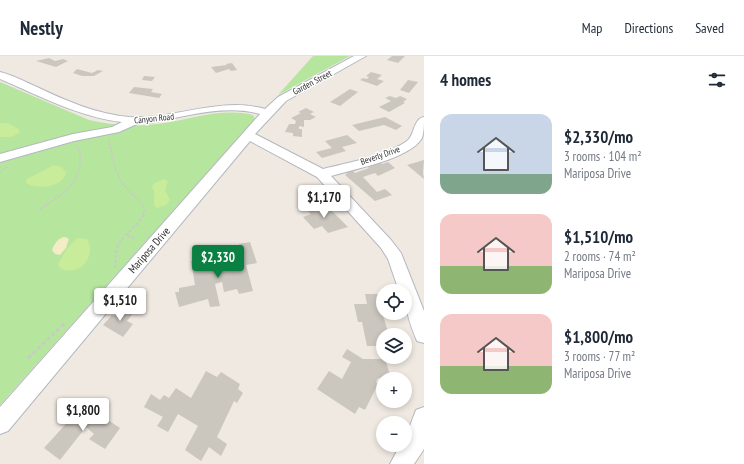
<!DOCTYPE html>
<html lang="en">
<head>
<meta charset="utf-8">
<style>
  :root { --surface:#fff; --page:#f2f2f3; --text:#1f2937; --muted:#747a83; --line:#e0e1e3; --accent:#0b8043 }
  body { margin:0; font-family:"PT Sans Narrow",sans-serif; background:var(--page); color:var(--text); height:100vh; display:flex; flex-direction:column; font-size:15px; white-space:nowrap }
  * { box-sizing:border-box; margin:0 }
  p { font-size:13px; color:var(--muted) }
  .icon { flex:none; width:22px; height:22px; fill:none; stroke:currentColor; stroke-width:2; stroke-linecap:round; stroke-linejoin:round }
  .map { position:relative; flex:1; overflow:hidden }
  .drawer { display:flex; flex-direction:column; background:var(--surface); width:320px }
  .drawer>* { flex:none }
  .controls { position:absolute; left:376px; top:228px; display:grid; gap:8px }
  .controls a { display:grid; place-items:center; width:36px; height:36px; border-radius:50%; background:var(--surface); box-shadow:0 2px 6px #0003; font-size:20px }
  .price { position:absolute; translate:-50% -34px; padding:0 9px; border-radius:4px; background:#fff; color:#222; font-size:13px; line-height:26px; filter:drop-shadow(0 1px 2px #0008) }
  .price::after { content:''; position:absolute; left:50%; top:24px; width:12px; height:9px; margin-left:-6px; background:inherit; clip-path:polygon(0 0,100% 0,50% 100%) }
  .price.active { background:var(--accent); color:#fff }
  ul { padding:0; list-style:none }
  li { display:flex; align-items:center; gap:12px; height:100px; padding:0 16px }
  li span { display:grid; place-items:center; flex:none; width:112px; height:80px; border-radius:12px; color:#555 }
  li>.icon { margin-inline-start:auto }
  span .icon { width:48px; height:48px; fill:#fffc; stroke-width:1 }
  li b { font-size:17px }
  h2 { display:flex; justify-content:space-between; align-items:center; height:48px; padding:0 16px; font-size:17px }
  header { display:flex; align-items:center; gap:24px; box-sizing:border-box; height:56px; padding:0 20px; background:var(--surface); border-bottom:1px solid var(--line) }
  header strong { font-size:19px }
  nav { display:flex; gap:22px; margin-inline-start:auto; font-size:14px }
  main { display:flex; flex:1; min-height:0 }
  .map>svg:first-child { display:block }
  .green { fill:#b6e59e }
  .sand { fill:#f3ecc5 }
  .pitch { fill:#c9ec9a }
  .building { fill:#cbc7bf }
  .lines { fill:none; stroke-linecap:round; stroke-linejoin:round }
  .minor-casing { stroke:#b4b7c1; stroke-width:2 }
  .path-far2 { stroke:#c9c9c9; stroke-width:1.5; stroke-dasharray:2 1.5; stroke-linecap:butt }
  .path-far1 { stroke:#c9c9c9; stroke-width:2; stroke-dasharray:3 2; stroke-linecap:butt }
  .path { stroke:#c9c9c9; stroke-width:2.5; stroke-dasharray:4 2.5; stroke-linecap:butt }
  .minor { fill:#fff; fill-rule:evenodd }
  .labels { text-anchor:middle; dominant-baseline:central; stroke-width:3; stroke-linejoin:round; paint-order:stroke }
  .far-street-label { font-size:9px; fill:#2e2e2e; stroke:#fff }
  .street-label { font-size:11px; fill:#2e2e2e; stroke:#fff }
</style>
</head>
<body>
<header>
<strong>Nestly</strong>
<nav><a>Map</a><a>Directions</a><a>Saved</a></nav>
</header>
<main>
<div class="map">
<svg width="424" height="408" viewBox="0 0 424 408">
  <rect width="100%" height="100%" fill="#efe9e1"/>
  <g class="green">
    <path d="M313 0H350L278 39Z"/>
    <path d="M0 26 89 64C114 70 139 71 165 67 195 62 223 52 253 59L255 63 0 349Z"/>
  </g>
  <path class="sand" d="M65 181 69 183 66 192 60 199 55 198 52 194C54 188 59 181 65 181Z"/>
  <g class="pitch">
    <path d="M0 67H8L19 73 20 76 12 81H0Z"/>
    <path d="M54 109 62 111 66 117C62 132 37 134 26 127L27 123Z"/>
    <path d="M164 123 168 125 165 134 170 144 166 149 157 152 154 149V135L152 131 154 127Z"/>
    <path d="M78 182 87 183C97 201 79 222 60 212L58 209C62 200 70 187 78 182Z"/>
  </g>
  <g class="building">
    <path d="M392 0H405L398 7 387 4Z"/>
    <path d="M49 2 55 5 63 3 68 5 56 11 36 5Z"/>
    <path d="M232 7 237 14 231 15 229 13 216 17 211 11 227 9 226 8Z"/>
    <path d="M77 13 92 17 98 14 103 15 94 20H82L73 17Z"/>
    <path d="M371 16 382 19 377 23 384 25 377 30 360 24 363 22 367 23 369 21 366 20Z"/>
    <path d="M144 20 155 21 152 25 142 24Z"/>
    <path d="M408 24 418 26 409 37 400 34Z"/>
    <path d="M134 31 153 33 151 36 162 38 159 42 129 37Z"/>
    <path d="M350 33 358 36 340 50 330 46Z"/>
    <path d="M390 40 396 42 400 40 407 43 403 46 405 47 389 56 379 51 391 45 385 42Z"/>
    <path d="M306 52 314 56 310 58 316 61 310 64H304V71L299 70V73H302V81L293 80V77L285 76 289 68H295L296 65 291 62 301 57 298 56Z"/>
    <path d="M385 61 402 70 396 74 384 69 359 75 352 69Z"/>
    <path d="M347 79 357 87 342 91 346 95 322 102 316 96 332 92 325 85Z"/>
    <path d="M378 104 382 108 388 106 395 112 378 120 375 117 363 121 377 136 385 133 392 139 375 145 345 119 347 118 343 114 350 112 355 117 369 112 365 108Z"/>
    <path d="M424 104 423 116 424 123 407 109Z"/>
    <path d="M324 147 348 171 328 177 322 170 314 173 303 161 311 158 308 155 310 154 309 152Z"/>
    <path d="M250 186 257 207 246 209 253 235 239 238 237 233 224 236 222 226 215 228 220 250 210 251 208 243 179 251 175 236H179V232L195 229 191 205 211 201 213 213 243 208 241 198 236 199 235 193 240 192 239 188Z"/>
    <path d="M365 238H382L383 253H381L389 279H383V290H367L362 266H358L354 248H367Z"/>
    <path d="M123 250 134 256 127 265 133 268 123 281 103 269 112 259 114 260Z"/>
    <path d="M347 293 363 303H385L391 322H378L376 326 378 328 365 354 359 351 355 358 317 333 329 315 342 323 351 306 342 301Z"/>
    <path d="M206 315 217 321 221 316 240 328 238 333 243 337 237 347 234 345 217 381 227 388 221 400 209 391 201 405 185 394 198 370 178 358 168 376 157 370 163 361 144 351 151 338 160 344 164 339 169 342 176 332 191 342Z"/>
    <path d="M84 348 120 372 105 393 89 383 94 378 86 371 60 404 44 392Z"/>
  </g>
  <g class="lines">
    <defs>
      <g id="minor">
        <path d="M354 0H366L286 45 255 78 323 113C347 107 388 99 407 85 415 79 413 63 424 61 424 68 424 76 422 82 410 103 354 113 331 120L391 184 401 197 424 255V287L417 285C410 269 405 253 405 235H399L388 203 381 192 317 121 250 85 8 375 0 378V351L260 58C225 48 184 61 149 67H139L119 76 74 85 0 106V98L73 78 112 71 122 66C79 61 40 40 0 23V16C13 19 25 26 37 31 66 45 97 58 129 61 175 64 219 40 265 53L278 41Z"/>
        <path d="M424 351V393L414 408H390L400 389H405C405 382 413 362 416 354Z"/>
      </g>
    </defs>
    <use href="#minor" class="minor-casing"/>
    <g class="path-far2">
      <path d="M109 84C112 99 114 115 123 128 130 138 140 142 145 154L143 159"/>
      <path d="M0 116 8 110"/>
      <path d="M40 153C58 141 77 132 80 108 80 102 81 95 77 90"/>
    </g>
    <g class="path-far1">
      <path d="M127 179 136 184"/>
      <path d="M115 212C116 205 115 197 118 190 124 177 138 171 144 158"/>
      <path d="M63 269 64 268"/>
    </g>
    <path class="path" d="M28 302 64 268"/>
    <use href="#minor" class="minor"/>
  </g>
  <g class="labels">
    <g class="far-street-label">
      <text transform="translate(312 26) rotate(-28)">Garden Street</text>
      <text transform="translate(154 62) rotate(-6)">Canyon Road</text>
      <text transform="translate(380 99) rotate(-19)">Beverly Drive</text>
    </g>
    <g class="street-label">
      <text transform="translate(149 194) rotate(-49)">Mariposa Drive</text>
    </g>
  </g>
</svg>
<div class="controls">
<a><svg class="icon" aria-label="locate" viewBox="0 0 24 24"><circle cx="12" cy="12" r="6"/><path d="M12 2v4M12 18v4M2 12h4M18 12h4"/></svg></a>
<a><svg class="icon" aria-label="layers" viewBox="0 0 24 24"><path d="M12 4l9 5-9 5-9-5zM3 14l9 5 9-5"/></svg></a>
<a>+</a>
<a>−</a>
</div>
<b class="price" style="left:324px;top:163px">$1,170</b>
<b class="price active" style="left:218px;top:223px">$2,330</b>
<b class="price" style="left:120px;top:266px">$1,510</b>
<b class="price" style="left:83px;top:376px">$1,800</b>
</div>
<section class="drawer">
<h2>4 homes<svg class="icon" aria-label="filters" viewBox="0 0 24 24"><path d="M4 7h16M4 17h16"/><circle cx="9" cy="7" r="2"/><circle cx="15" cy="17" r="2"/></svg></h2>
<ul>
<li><span style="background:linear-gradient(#c9d6e8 75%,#7fa58c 0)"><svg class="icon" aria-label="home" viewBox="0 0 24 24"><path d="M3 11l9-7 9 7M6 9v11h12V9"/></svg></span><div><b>$2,330/mo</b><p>3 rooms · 104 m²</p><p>Mariposa Drive</p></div></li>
<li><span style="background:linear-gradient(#f6c9c9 65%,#8fb573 0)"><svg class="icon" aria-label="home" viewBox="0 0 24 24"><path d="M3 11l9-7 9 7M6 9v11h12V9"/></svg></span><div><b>$1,510/mo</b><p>2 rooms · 74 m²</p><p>Mariposa Drive</p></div></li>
<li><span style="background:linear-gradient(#f6c9c9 65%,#8fb573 0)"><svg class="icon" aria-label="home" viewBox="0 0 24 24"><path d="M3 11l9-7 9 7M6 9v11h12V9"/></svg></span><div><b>$1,800/mo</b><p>3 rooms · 77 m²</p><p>Mariposa Drive</p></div></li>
</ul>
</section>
</main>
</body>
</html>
